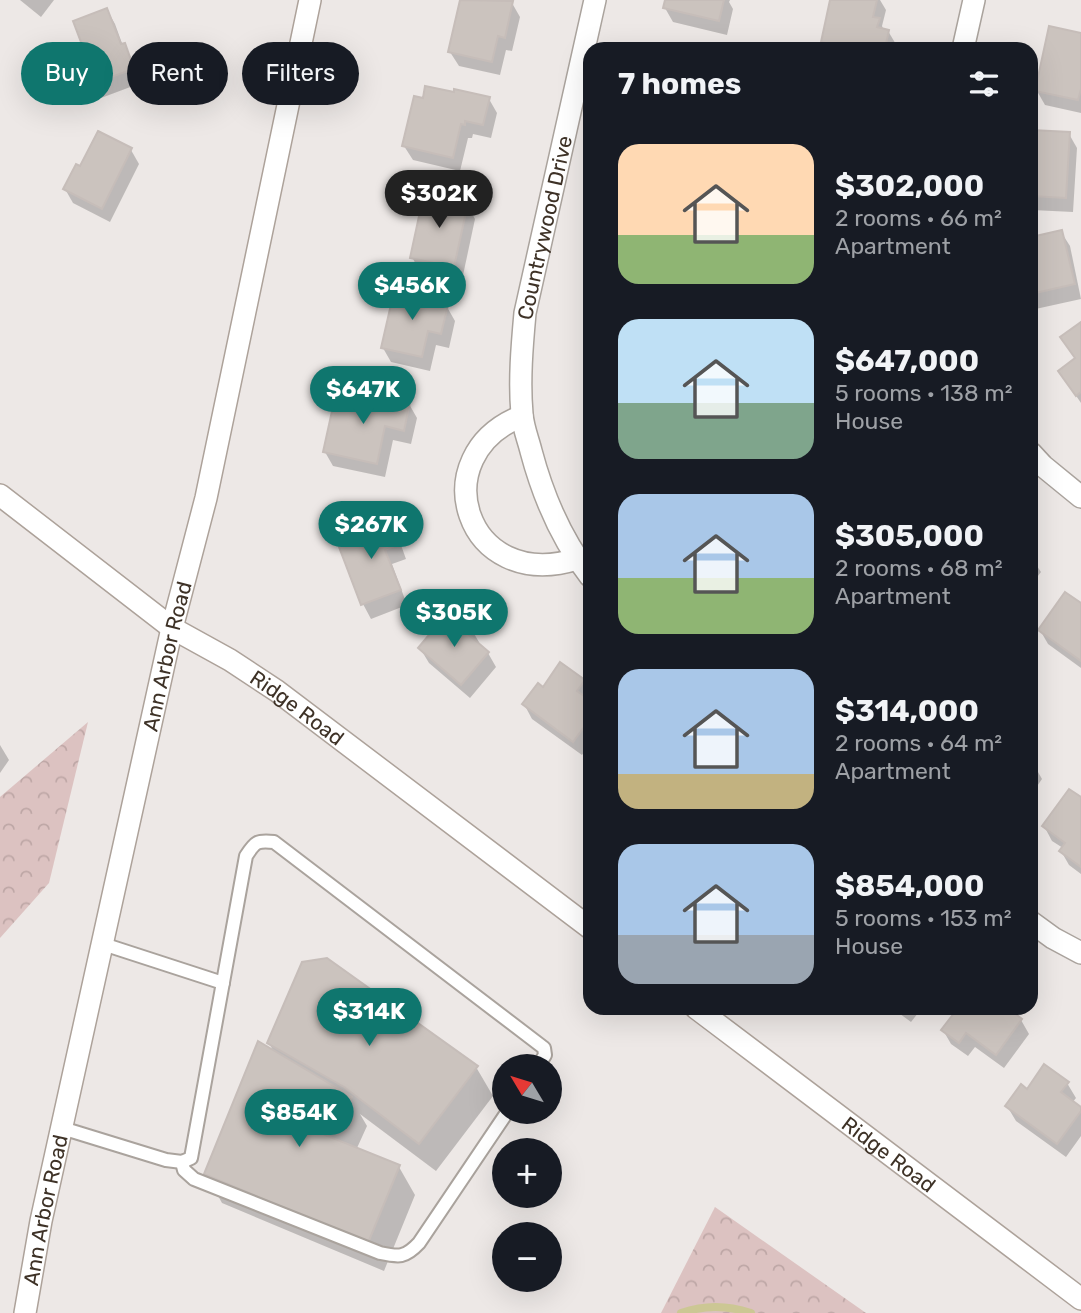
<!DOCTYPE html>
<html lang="en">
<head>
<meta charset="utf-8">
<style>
  :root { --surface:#171b24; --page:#242831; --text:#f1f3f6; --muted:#9ea1a6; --accent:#0f766e }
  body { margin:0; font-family:Rubik,sans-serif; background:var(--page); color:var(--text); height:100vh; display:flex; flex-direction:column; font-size:26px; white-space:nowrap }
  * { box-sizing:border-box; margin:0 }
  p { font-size:23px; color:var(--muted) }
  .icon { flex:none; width:38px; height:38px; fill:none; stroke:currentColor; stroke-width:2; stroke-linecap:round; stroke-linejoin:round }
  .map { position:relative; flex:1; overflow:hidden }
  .sheet { position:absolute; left:583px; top:42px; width:455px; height:973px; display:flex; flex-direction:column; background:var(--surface); border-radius:21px; box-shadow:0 7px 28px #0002 }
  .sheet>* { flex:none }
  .banner { position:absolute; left:21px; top:42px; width:457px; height:63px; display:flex; gap:14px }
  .needle { width:46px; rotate:308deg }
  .fabs { position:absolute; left:492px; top:1054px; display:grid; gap:14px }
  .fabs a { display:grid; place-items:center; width:70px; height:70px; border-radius:50%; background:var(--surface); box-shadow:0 7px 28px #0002; font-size:35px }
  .price { position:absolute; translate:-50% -60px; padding:0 16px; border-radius:24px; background:var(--accent); color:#fff; font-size:23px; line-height:46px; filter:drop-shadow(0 2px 4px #0008) }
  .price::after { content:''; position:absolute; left:50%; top:42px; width:21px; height:16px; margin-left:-10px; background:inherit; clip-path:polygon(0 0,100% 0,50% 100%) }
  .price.on { background:#222; color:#fff }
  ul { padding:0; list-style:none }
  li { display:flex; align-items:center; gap:21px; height:175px; padding:0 35px }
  li span { display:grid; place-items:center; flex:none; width:196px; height:140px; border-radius:21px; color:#555 }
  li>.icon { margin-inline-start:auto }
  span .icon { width:84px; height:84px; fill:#fffc; stroke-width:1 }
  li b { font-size:30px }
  h2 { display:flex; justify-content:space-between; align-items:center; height:84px; padding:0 35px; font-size:30px }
  .tag { padding:0 24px; border-radius:32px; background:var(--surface); box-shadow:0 7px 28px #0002; font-size:24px; line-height:63px }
  .tag.on { background:var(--accent); color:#fff }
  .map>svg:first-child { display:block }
  .forest { fill:url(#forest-crowns) }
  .shadow { fill:#0003 }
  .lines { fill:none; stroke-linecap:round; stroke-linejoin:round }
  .stream { stroke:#ccc794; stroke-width:8 }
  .building { fill:#cbc3be; stroke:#c6bdb9; stroke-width:2 }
  .lane-casing { stroke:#aaa39d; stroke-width:16 }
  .street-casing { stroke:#aaa39d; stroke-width:24 }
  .secondary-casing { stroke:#ada29a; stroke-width:24 }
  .lane { stroke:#fff; stroke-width:12 }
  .street { stroke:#fff; stroke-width:21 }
  .secondary { stroke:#fff; stroke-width:21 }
  .labels { text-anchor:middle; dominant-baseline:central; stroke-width:6; stroke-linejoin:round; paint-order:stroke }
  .street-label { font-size:21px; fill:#3e3227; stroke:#faf7f6 }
</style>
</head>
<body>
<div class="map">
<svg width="1081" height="1313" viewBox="0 0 1081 1313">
  <defs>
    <pattern id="forest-crowns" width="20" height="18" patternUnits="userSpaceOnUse" patternTransform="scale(1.75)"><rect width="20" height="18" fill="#dcc2c1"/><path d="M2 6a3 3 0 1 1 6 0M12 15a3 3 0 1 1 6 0" fill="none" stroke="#bea7a6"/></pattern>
  </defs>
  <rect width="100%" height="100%" fill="#ede8e6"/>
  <g class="forest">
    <path d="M88 722 49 883 0 938V797Z"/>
    <path d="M715 1207 866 1313H661Z"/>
  </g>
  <g class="shadow">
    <path d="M20 0H54L41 17Z"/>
    <path d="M462 0H501L512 3 520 17 512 51 506 50 500 75 459 66 450 52Z"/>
    <path d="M667 0H730L729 2 733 9 727 35 673 22 665 8Z"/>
    <path d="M832 0H880L886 10 882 26 884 31H888L897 46 896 49H827L822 41Z"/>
    <path d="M107 10 115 24 123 46 124 45 132 59 141 83 101 98 93 84 85 61 89 60Z"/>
    <path d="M1081 35V113L1045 105 1037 91Z"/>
    <path d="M455 94 489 99 497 113 491 138 473 134 472 138H468L460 171 413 160 404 146 424 100Z"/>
    <path d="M1031 132 1069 134 1077 148 1073 212 1032 210 1031 208Z"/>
    <path d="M131 150 139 164 110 222 73 203 65 189Z"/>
    <path d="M467 204 475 219 462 280 420 272 412 257Z"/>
    <path d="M1061 232 1070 246 1081 299 1031 310V239Z"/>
    <path d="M418 294 422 301 447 307 455 321 449 348 436 345 430 371 391 362 383 348Z"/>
    <path d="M1081 324V403L1060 372 1076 360 1062 338Z"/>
    <path d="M385 403 409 404 417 418 411 444 393 440 385 477 333 466 325 452 343 406Z"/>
    <path d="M388 520 397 534 406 559 392 564 407 605 371 619 363 604Z"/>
    <path d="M1031 557 1041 572 1031 585Z"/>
    <path d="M1081 606V668L1048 644 1040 630Z"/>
    <path d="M451 623 472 630 480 644 479 646 488 653 496 667 470 698 429 663 420 648Z"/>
    <path d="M583 681 590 692V698L588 701 590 702V744L582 755 532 719 524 704 543 689Z"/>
    <path d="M0 745 9 760 0 773Z"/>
    <path d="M1031 762 1034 765 1042 779 1031 795Z"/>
    <path d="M1081 799V874L1069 865 1061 851 1063 848 1052 841 1044 826Z"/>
    <path d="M892 1008H922L911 1022Z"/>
    <path d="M960 1008H1010L1014 1015 1021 1020 1029 1034 1004 1068 975 1047 968 1056 951 1044 943 1030Z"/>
    <path d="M269 1043 476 1067 493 1096 436 1171 360 1114 367 1126 357 1148 399 1167 415 1195 384 1271 222 1203 206 1174 275 1054Z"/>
    <path d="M1067 1083 1076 1098 1072 1103 1081 1109V1136L1066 1157 1016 1121 1007 1106 1027 1091Z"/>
  </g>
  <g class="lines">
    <path class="stream" d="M681 1313C705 1305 726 1305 751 1313"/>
  </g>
  <g class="building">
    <path d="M460 0 513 1 505 38 498 36 492 62 448 52Z"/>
    <path d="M665 0H724L719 21 663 8Z"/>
    <path d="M830 0H877L873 17 880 18 877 27 889 30 885 49H843L844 47 821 42Z"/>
    <path d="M107 8 121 44 125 43 134 69 91 84 82 60 87 58 73 21Z"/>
    <path d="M1049 26 1081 33V89L1078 100 1035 91Z"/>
    <path d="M425 86 454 92V89L490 97 483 125 465 121V125L461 124 453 158 402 146 414 96 423 98Z"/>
    <path d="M1031 130 1070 132 1066 198 1031 196Z"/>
    <path d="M98 131 132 148 102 209 63 189 76 164 80 166Z"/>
    <path d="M424 193 468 203 454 267 410 258Z"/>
    <path d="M1062 230 1075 284 1031 294V237Z"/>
    <path d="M395 287 419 292 418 298 448 305 441 334 428 331 422 357 381 348Z"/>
    <path d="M1081 322V392L1076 396 1058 371 1075 358 1060 337Z"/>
    <path d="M345 392 384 401V397L410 402 404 431 385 426 377 464 323 452 334 402 342 404Z"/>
    <path d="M389 518 399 544 385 550 401 590 361 605 336 539Z"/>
    <path d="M1065 592 1081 603V661L1038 630Z"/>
    <path d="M456 615 473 629 469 635 489 652 461 685 418 648 445 616 451 621Z"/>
    <path d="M560 662 585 680 577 691 590 700V719L573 742 522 704 538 683 543 687Z"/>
    <path d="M1069 789 1081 797V867L1059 851 1065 843 1042 826Z"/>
    <path d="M327 958 478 1066 419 1144 344 1087 267 1043 302 962Z"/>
    <path d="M958 1008H1008L1022 1019 996 1055 966 1033 959 1043 941 1030Z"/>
    <path d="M258 1041 352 1097 340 1123 331 1119 325 1135 400 1165 368 1243 204 1174Z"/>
    <path d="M1044 1064 1069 1082 1061 1092 1081 1107V1111L1057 1144 1005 1106 1021 1084 1027 1089Z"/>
  </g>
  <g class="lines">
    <defs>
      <g id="lane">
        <path d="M103 944 223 983"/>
        <path d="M62 1128 166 1160 182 1162 191 1158 246 856C255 842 257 840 274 842L544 1048 545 1055 538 1066"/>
        <path d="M182 1162 184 1170 194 1179 380 1253C399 1257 405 1258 419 1243L508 1111"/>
      </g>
      <g id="street">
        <path d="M963 49 974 0"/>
        <path d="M522 416C422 455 465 594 577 559"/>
        <path d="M1031 453 1043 466 1081 497"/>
        <path id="s1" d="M590 576C561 539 543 496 531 451 528 439 523 427 522 414 519 381 522 346 525 313L595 0"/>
        <path d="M1031 922 1053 938 1081 953"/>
      </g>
      <g id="secondary">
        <path id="s2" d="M0 495 172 628 230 660 277 691 590 928"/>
        <path id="s3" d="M696 1008 1081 1299"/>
        <path id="s4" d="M25 1313 41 1221 172 628 206 498 310 0"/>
      </g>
    </defs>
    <use href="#lane" class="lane-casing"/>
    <use href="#street" class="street-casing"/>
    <use href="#secondary" class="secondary-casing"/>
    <use href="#lane" class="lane"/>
    <use href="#street" class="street"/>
    <use href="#secondary" class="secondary"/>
  </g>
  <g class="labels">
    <g class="street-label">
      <text stroke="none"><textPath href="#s1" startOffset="366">Countrywood Drive</textPath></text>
      <text stroke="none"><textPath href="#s4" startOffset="672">Ann Arbor Road</textPath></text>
      <text stroke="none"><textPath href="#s2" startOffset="366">Ridge Road</textPath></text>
      <text stroke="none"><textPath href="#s3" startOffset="242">Ridge Road</textPath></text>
      <text stroke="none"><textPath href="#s4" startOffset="105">Ann Arbor Road</textPath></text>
    </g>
  </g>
</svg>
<div class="fabs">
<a><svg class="needle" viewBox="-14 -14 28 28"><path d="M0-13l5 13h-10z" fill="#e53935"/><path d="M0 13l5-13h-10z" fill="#9ea1a6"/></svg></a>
<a>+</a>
<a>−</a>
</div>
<b class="price on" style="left:439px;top:230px">$302K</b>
<b class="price" style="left:412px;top:322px">$456K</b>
<b class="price" style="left:363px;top:426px">$647K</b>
<b class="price" style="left:371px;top:561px">$267K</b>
<b class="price" style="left:454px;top:649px">$305K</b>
<b class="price" style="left:369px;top:1048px">$314K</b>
<b class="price" style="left:299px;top:1149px">$854K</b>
<div class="banner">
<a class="tag on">Buy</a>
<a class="tag">Rent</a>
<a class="tag">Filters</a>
</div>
<section class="sheet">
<h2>7 homes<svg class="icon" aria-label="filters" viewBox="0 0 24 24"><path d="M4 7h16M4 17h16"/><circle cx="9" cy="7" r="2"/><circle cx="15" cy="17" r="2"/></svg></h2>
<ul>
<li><span style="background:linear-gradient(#ffd9b3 65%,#8fb573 0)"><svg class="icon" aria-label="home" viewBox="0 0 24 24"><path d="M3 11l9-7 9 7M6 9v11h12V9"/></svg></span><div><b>$302,000</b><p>2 rooms · 66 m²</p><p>Apartment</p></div></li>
<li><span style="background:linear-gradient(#bfe0f5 60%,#7fa58c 0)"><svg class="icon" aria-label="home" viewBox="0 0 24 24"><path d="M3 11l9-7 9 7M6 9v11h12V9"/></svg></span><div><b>$647,000</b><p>5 rooms · 138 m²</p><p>House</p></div></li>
<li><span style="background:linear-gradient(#a9c7e8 60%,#8fb573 0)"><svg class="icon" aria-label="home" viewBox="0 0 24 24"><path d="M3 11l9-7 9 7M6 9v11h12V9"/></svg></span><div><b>$305,000</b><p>2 rooms · 68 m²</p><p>Apartment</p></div></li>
<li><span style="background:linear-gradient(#a9c7e8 75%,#c2b280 0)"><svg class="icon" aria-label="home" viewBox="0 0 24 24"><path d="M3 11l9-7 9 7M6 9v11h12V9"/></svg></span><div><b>$314,000</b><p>2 rooms · 64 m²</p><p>Apartment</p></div></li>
<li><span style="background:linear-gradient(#a9c7e8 65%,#9aa5b1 0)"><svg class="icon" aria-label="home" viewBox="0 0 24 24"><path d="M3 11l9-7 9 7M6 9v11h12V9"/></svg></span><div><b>$854,000</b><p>5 rooms · 153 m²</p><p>House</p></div></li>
</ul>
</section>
</div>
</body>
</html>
